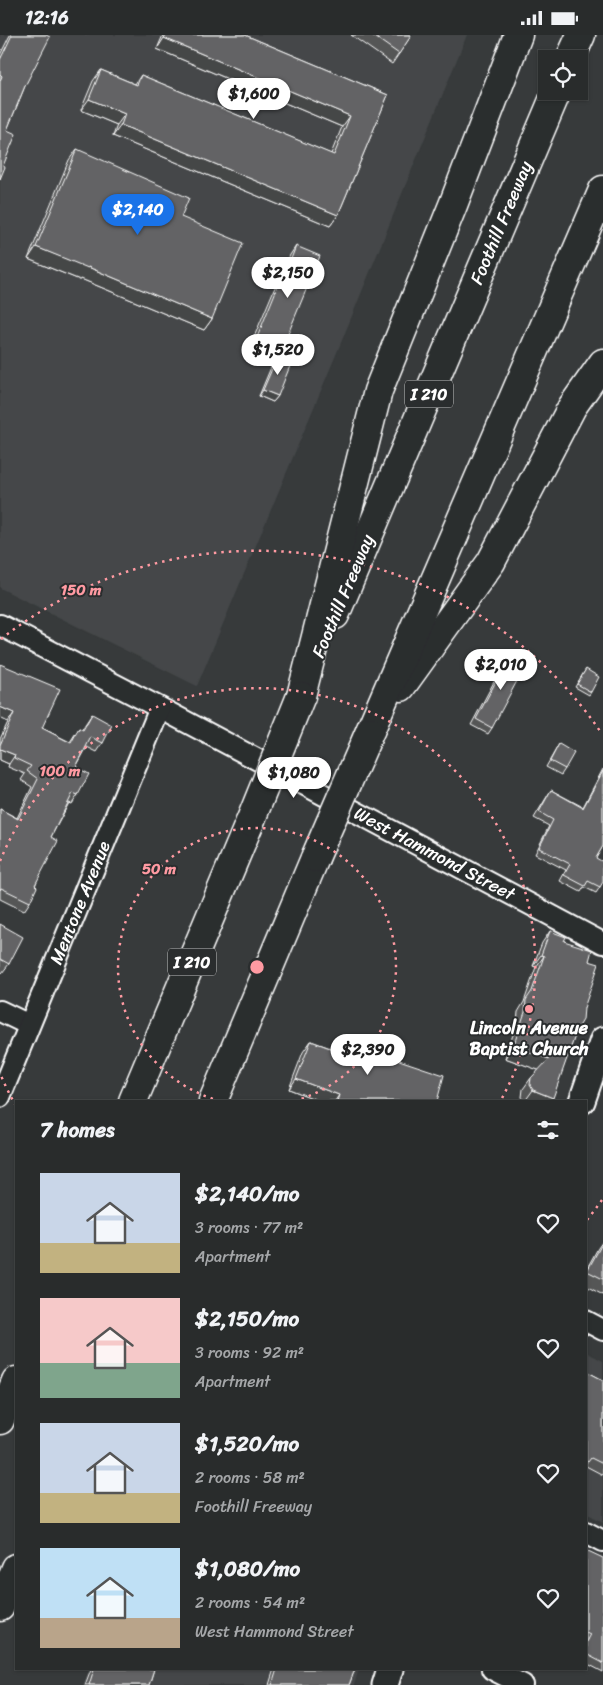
<!DOCTYPE html>
<html lang="en">
<head>
<meta charset="utf-8">
<style>
  :root { --surface:#292c2c; --page:#353838; --text:#f1f3f6; --muted:#a5a7a9; --line:#454848; --accent:#1a73e8 }
  body { margin:0; font-family:Sriracha,sans-serif; background:var(--page); color:var(--text); height:100vh; display:flex; flex-direction:column; font-size:19px; white-space:nowrap }
  * { box-sizing:border-box; margin:0 }
  p { font-size:16px; color:var(--muted) }
  .icon { flex:none; width:28px; height:28px; fill:none; stroke:currentColor; stroke-width:2; stroke-linecap:round; stroke-linejoin:round }
  .map { position:relative; flex:1; overflow:hidden }
  .side { position:absolute; left:15px; top:1065px; width:572px; height:570px; display:flex; flex-direction:column; background:var(--surface); border-radius:0px; box-shadow:0 1px 4px #0004,0 0 0 1px var(--line) }
  .side>* { flex:none }
  .fabs { position:absolute; left:538px; top:15px; display:grid; gap:10px }
  .fabs a { display:grid; place-items:center; width:50px; height:50px; border-radius:0px; background:var(--surface); box-shadow:0 1px 4px #0004,0 0 0 1px var(--line); font-size:25px }
  .price { position:absolute; translate:-50% -42px; padding:0 11px; border-radius:18px; background:#fff; color:#222; font-size:16px; line-height:32px; filter:drop-shadow(0 1px 2px #0008) }
  .price::after { content:''; position:absolute; left:50%; top:30px; width:15px; height:11px; margin-left:-8px; background:inherit; clip-path:polygon(0 0,100% 0,50% 100%) }
  .price.active { background:var(--accent); color:#fff }
  ul { padding:0; list-style:none }
  li { display:flex; align-items:center; gap:15px; height:125px; padding:0 25px }
  li span { display:grid; place-items:center; flex:none; width:140px; height:100px; border-radius:0px; color:#555 }
  li>.icon { margin-inline-start:auto }
  span .icon { width:60px; height:60px; fill:#fffc; stroke-width:1 }
  li b { font-size:21px }
  h2 { display:flex; justify-content:space-between; align-items:center; height:60px; padding:0 25px; font-size:21px }
  .status { display:flex; justify-content:space-between; align-items:center; height:35px; padding:0 25px; background:var(--surface); direction:ltr }
  .status svg { height:14px; fill:currentColor }
  .map>svg:first-child { display:block }
  .built { fill:#444748 }
  .lines { fill:none; stroke-linecap:round; stroke-linejoin:round }
  .minor-casing { stroke:#fff; stroke-width:24 }
  .major-casing { stroke:#fff; stroke-width:29 }
  .highway-casing { stroke:#fff; stroke-width:31 }
  .minor { stroke:#2a2d2e; stroke-width:20 }
  .major { stroke:#2a2d2e; stroke-width:25 }
  .highway { stroke:#2a2d2e; stroke-width:28 }
  .highway-bridge-casing { stroke:#fff; stroke-width:31; stroke-linecap:butt }
  .highway-bridge { stroke:#2a2d2e; stroke-width:28 }
  .wall { fill:#555657; stroke:#fff }
  .shaded-wall { fill:#454647; stroke:#fff }
  .building { fill:#636465; stroke:#fff }
  .ring { fill:none; stroke:#ff9aa2; stroke-width:2.5; stroke-dasharray:2.5 5 }
  .poi-dot { fill:#ff9aa2; stroke:#2a2d2e; stroke-width:2 }
  .labels { text-anchor:middle; dominant-baseline:central; stroke-width:4; stroke-linejoin:round; paint-order:stroke }
  .shield { fill:#2a2d2e; stroke:#bfc0c0; stroke-width:1 }
  .shield-label { font-size:16px; font-weight:bold; fill:#fff }
  .street-label { font-size:18px; fill:#fff; stroke:#2a2d2e }
  .poi-label { font-size:18px; font-weight:bold; fill:#fff; stroke:#2a2d2e }
  .centre { fill:#ff9aa2; stroke:#2a2d2e; stroke-width:2.5 }
  .ring-label { font-size:15px; text-anchor:middle; font-weight:bold; fill:#ff9aa2; stroke:#2a2d2e; stroke-width:4; stroke-linejoin:round; paint-order:stroke }
</style>
</head>
<body>
<div class="status"><b>12:16</b><svg viewBox="0 0 49 12"><path d="M0 12V9h3v3zM5 12V6h3v6zM10 12V3h3v9zM15 12V0h3v12zM26 1h20v11H26zM47 4h2v5h-2z"/></svg></div>
<div class="map">
<svg width="603" height="1650" viewBox="0 0 603 1650">
  <rect width="100%" height="100%" fill="#373a3b"/>
  <filter id="ink" filterUnits="userSpaceOnUse"><feTurbulence type="fractalNoise" baseFrequency=".02" numOctaves="2"/><feDisplacementMap in="SourceGraphic" scale="10" xChannelSelector="R" yChannelSelector="G"/><feConvolveMatrix kernelMatrix="1 2 1 2 8 2 1 2 1" color-interpolation-filters="sRGB"/></filter>
  <g filter="url(#ink)">
    <g class="built">
      <path d="M0 0H467L338 315 197 651 0 553Z"/>
      <path d="M586 1317 603 1326V1487L586 1478Z"/>
      <path d="M89 1634H359L354 1650H83Z"/>
    </g>
    <g class="lines">
      <defs>
        <g id="minor">
          <path id="s1" d="M0 590 160 673 603 908"/>
          <path d="M0 976 29 990"/>
          <path id="s2" d="M0 1062 160 673"/>
          <path d="M586 1286 603 1295"/>
          <path d="M586 1497 603 1506"/>
          <path d="M492 1634 523 1650"/>
        </g>
        <g id="major">
          <path d="M582 1066 603 1005"/>
          <path d="M385 1650 390 1634"/>
        </g>
        <g id="highway">
          <path d="M570 24 581 0"/>
          <path id="s3" d="M335 580 557 56"/>
          <path d="M401 652 491 527 572 372 603 328"/>
          <path d="M301 661 378 356 453 170 518 0"/>
          <path d="M370 696 603 155"/>
          <path d="M133 1066 250 787"/>
          <path d="M213 1066 315 823"/>
          <path d="M0 1385 16 1346"/>
          <path d="M0 1572 16 1533"/>
        </g>
      </defs>
      <use href="#minor" class="minor-casing"/>
      <use href="#major" class="major-casing"/>
      <use href="#highway" class="highway-casing"/>
      <use href="#minor" class="minor"/>
      <use href="#major" class="major"/>
      <use href="#highway" class="highway"/>
      <defs>
        <g id="highway-bridge">
          <path d="M250 787 301 661"/>
          <path d="M315 823 370 696"/>
        </g>
      </defs>
      <use href="#highway-bridge" class="highway-bridge-casing"/>
      <use href="#highway-bridge" class="highway-bridge"/>
    </g>
    <g class="wall">
      <path d="M10 0H46L7 95 3 131 0 144V20Z"/>
      <path d="M163 0H245L388 60 338 180 330 191 113 101 117 90 81 75 93 46 101 35 135 49 141 40 331 119 342 92 157 14Z"/>
      <path d="M351 0H410L411 1 392 29Z"/>
      <path d="M77 114 181 182 212 284 204 295 81 244 80 245 28 224 69 125Z"/>
      <path d="M296 211 278 320V361L273 367 259 361 274 325 249 314 278 245 282 239 290 220Z"/>
      <path d="M510 620 492 693 488 699 471 690 505 626Z"/>
      <path d="M0 629 42 693 70 707 79 693 82 694 92 679 103 708 97 717 87 712 76 732 78 760 72 769 69 768 51 802 30 867 24 876 0 864V774L17 783 32 752 21 745 25 739 8 732 9 729 0 725V704L8 687Z"/>
      <path d="M586 634 591 657 589 660 575 652Z"/>
      <path d="M559 709 565 734 561 740 546 732Z"/>
      <path d="M603 734V811L596 823 600 852 596 858 584 852 581 857 560 846 566 835 535 819 549 791 534 783 551 755 583 772Z"/>
      <path d="M0 889 9 929 2 938 0 936Z"/>
      <path d="M550 896 564 906 589 926 577 995 551 1066H524L522 1062 523 1054 531 1043 539 1035 505 1023 517 988 518 977 524 967 536 932 533 931 542 908Z"/>
      <path d="M311 1006 350 1020 357 1011 437 1066H320L289 1054 303 1017Z"/>
      <path d="M603 1206V1260L586 1251V1235L598 1213Z"/>
      <path d="M586 1336 603 1345V1440L586 1431Z"/>
      <path d="M586 1515 603 1536V1637L586 1628Z"/>
      <path d="M91 1634H154L149 1650H85Z"/>
      <path d="M274 1634H355L349 1650H269Z"/>
    </g>
    <g class="shaded-wall">
      <path d="M164 3 350 81 342 92 157 14Z"/>
      <path d="M89 64 125 79 117 90 81 75Z"/>
      <path d="M121 90 338 180 330 191 113 101Z"/>
      <path d="M36 212 88 232 212 284 204 295 81 244 80 245 28 224Z"/>
      <path d="M256 305 281 316 274 325 249 314Z"/>
      <path d="M263 355 278 361 273 367 259 361Z"/>
      <path d="M0 672 14 678 8 687 0 683Z"/>
      <path d="M0 714 15 720 9 729 0 725Z"/>
      <path d="M541 920 544 921 536 932 533 931Z"/>
      <path d="M513 1012 549 1024 541 1036 505 1023Z"/>
      <path d="M296 1044 339 1060 335 1066H320L289 1054Z"/>
      <path d="M533 1055 553 1063 551 1066H525Z"/>
    </g>
    <g class="building">
      <path d="M12 0H46L50 2 25 51 7 95 16 99 3 131 5 132 0 144V46L2 41 0 39V25Z"/>
      <path d="M166 0H245L388 60 338 180 121 90 125 79 89 64 101 35 137 50 141 40 334 120 350 81 164 3Z"/>
      <path d="M372 0H410L411 1 399 19Z"/>
      <path d="M77 114 189 163 181 182 243 208 212 284 88 232V233L36 212Z"/>
      <path d="M296 211 320 221 281 316 256 305 284 236 286 237Z"/>
      <path d="M278 320 292 326 278 361 263 355Z"/>
      <path d="M510 620 526 629 492 693 476 684Z"/>
      <path d="M0 629 60 654 42 693 71 708 79 693 83 695 92 679 112 690 103 708 91 702 76 732 89 739 78 760 73 758 51 802 58 806 35 850 37 852 30 867 1 853 0 855V774L18 784 38 744 27 736 31 731 14 723 15 720 0 714V710L14 678 0 672Z"/>
      <path d="M586 634 599 642 591 657 577 649Z"/>
      <path d="M559 709 574 718 565 734 550 726Z"/>
      <path d="M603 736V811L596 823 603 827V847L600 852 588 846 585 851 564 840 570 829 539 813 553 785 539 777 551 755 583 773Z"/>
      <path d="M0 889 23 902 9 929 0 924Z"/>
      <path d="M550 896 566 902 564 906 592 915 589 926 599 929 584 973 583 985 577 995 553 1063 533 1055 530 1050 531 1043 549 1024 513 1012 525 977 526 965 532 956 544 921 541 920Z"/>
      <path d="M311 1006 352 1021 357 1011 444 1040 437 1066H337L339 1060 296 1044Z"/>
      <path d="M603 1207V1244L587 1236Z"/>
      <path d="M586 1336 603 1345V1429L591 1423 588 1427 586 1426Z"/>
      <path d="M586 1515 603 1523V1628L586 1619V1607L590 1599 586 1597Z"/>
      <path d="M94 1634H154L149 1650H89Z"/>
      <path d="M277 1634H355L349 1650H272Z"/>
    </g>
  </g>
  <g class="ring">
    <path d="M220 1066A139 139 0 1 1 294 1066"/>
    <path d="M16 1071A278 278 0 0 1 0 1038M0 826A278 278 0 1 1 501 1065"/>
    <path d="M602 1165A416 416 0 0 1 587 1185M1 604A416 416 0 0 1 602 699"/>
  </g>
  <circle class="poi-dot" cx="529" cy="974" r="5"/>
  <g class="labels">
    <g class="shield">
      <rect x="405" y="345.5" width="48" height="27" rx="4"/>
      <rect x="168" y="913.5" width="48" height="27" rx="4"/>
    </g>
    <g class="shield-label">
      <text x="429" y="359">I 210</text>
      <text x="192" y="927">I 210</text>
    </g>
    <g class="street-label">
      <text stroke="none"><textPath href="#s3" startOffset="426">Foothill Freeway</textPath></text>
      <text transform="translate(343 561) rotate(-67)">Foothill Freeway</text>
      <text stroke="none"><textPath href="#s1" startOffset="491">West Hammond Street</textPath></text>
      <text stroke="none"><textPath href="#s2" startOffset="210">Mentone Avenue</textPath></text>
    </g>
    <g class="poi-label">
      <text x="529" y="993">Lincoln Avenue<tspan x="529" dy="21">Baptist Church</tspan></text>
    </g>
  </g>
  <circle cx="257" cy="932" r="8" class="centre"/>
  <g class="ring-label">
    <text x="81" y="560">150 m</text>
    <text x="60" y="741">100 m</text>
    <text x="159" y="839">50 m</text>
  </g>
</svg>
<div class="fabs">
<a><svg class="icon" aria-label="locate" viewBox="0 0 24 24"><circle cx="12" cy="12" r="6"/><path d="M12 2v4M12 18v4M2 12h4M18 12h4"/></svg></a>
</div>
<b class="price" style="left:254px;top:85px">$1,600</b>
<b class="price active" style="left:138px;top:201px">$2,140</b>
<b class="price" style="left:288px;top:264px">$2,150</b>
<b class="price" style="left:278px;top:341px">$1,520</b>
<b class="price" style="left:501px;top:656px">$2,010</b>
<b class="price" style="left:294px;top:764px">$1,080</b>
<b class="price" style="left:368px;top:1041px">$2,390</b>
<section class="side">
<h2>7 homes<svg class="icon" aria-label="filters" viewBox="0 0 24 24"><path d="M4 7h16M4 17h16"/><circle cx="9" cy="7" r="2"/><circle cx="15" cy="17" r="2"/></svg></h2>
<ul>
<li><span style="background:linear-gradient(#c9d6e8 70%,#c2b280 0)"><svg class="icon" aria-label="home" viewBox="0 0 24 24"><path d="M3 11l9-7 9 7M6 9v11h12V9"/></svg></span><div><b>$2,140/mo</b><p>3 rooms · 77 m²</p><p>Apartment</p></div><svg class="icon" aria-label="heart" viewBox="0 0 24 24"><path d="M12 20l-8-8c-3-5 5-10 8-4 3-6 11-1 8 4z"/></svg></li>
<li><span style="background:linear-gradient(#f6c9c9 65%,#7fa58c 0)"><svg class="icon" aria-label="home" viewBox="0 0 24 24"><path d="M3 11l9-7 9 7M6 9v11h12V9"/></svg></span><div><b>$2,150/mo</b><p>3 rooms · 92 m²</p><p>Apartment</p></div><svg class="icon" aria-label="heart" viewBox="0 0 24 24"><path d="M12 20l-8-8c-3-5 5-10 8-4 3-6 11-1 8 4z"/></svg></li>
<li><span style="background:linear-gradient(#c9d6e8 70%,#c2b280 0)"><svg class="icon" aria-label="home" viewBox="0 0 24 24"><path d="M3 11l9-7 9 7M6 9v11h12V9"/></svg></span><div><b>$1,520/mo</b><p>2 rooms · 58 m²</p><p>Foothill Freeway</p></div><svg class="icon" aria-label="heart" viewBox="0 0 24 24"><path d="M12 20l-8-8c-3-5 5-10 8-4 3-6 11-1 8 4z"/></svg></li>
<li><span style="background:linear-gradient(#bfe0f5 70%,#b9a48a 0)"><svg class="icon" aria-label="home" viewBox="0 0 24 24"><path d="M3 11l9-7 9 7M6 9v11h12V9"/></svg></span><div><b>$1,080/mo</b><p>2 rooms · 54 m²</p><p>West Hammond Street</p></div><svg class="icon" aria-label="heart" viewBox="0 0 24 24"><path d="M12 20l-8-8c-3-5 5-10 8-4 3-6 11-1 8 4z"/></svg></li>
</ul>
</section>
</div>
</body>
</html>
